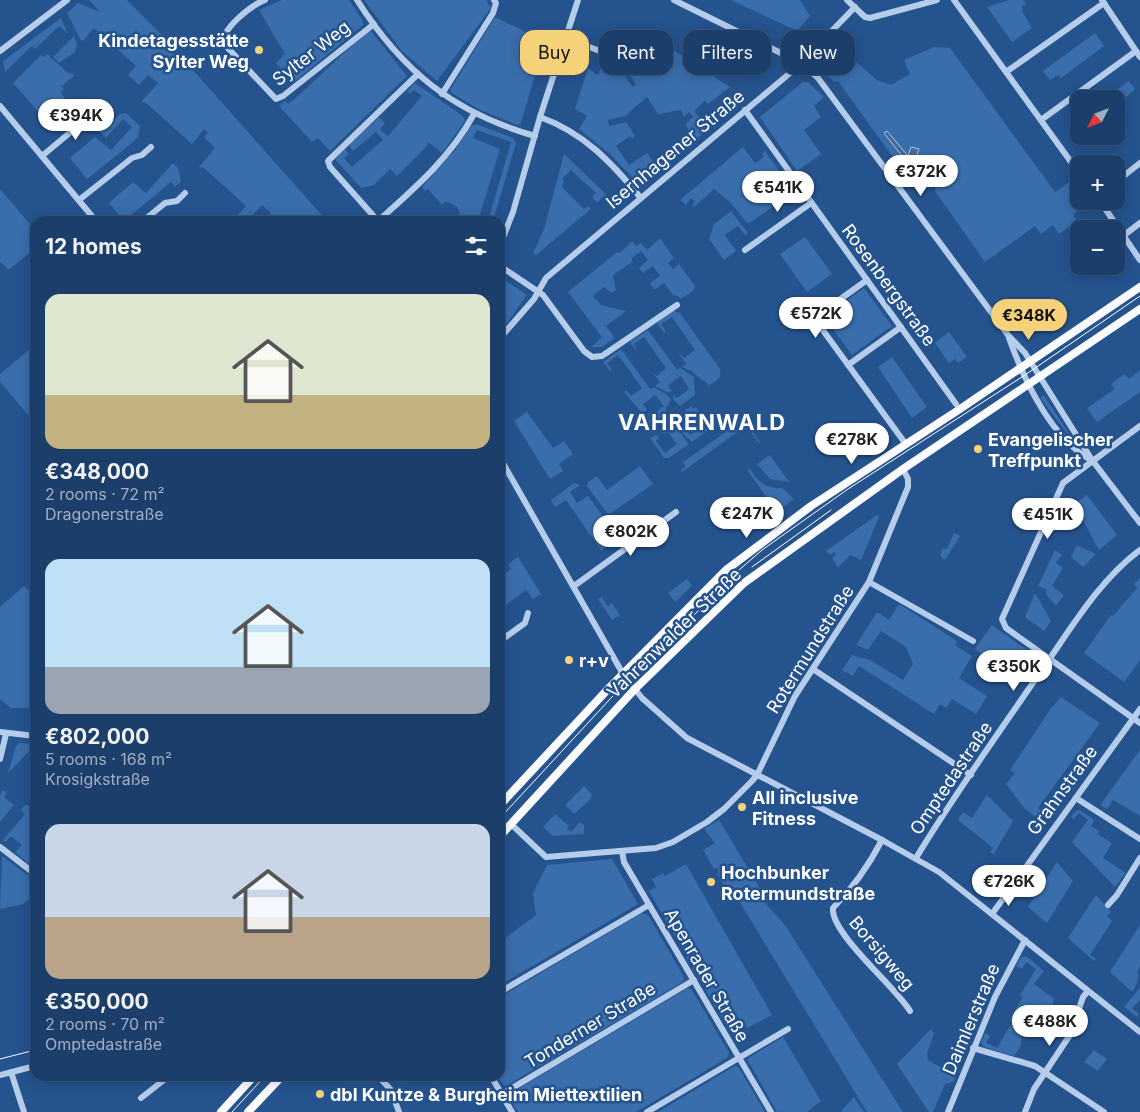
<!DOCTYPE html>
<html lang="en">
<head>
<meta charset="utf-8">
<style>
  :root { --surface:#1c3e6a; --page:#254570; --text:#f1f3f6; --muted:#a0aec1; --line:#3a577e; --accent:#f5d179 }
  body { margin:0; font-family:Inter,sans-serif; background:var(--page); color:var(--text); height:100vh; display:flex; flex-direction:column; font-size:19px; white-space:nowrap }
  * { box-sizing:border-box; margin:0 }
  p { font-size:16px; color:var(--muted) }
  .icon { flex:none; width:28px; height:28px; fill:none; stroke:currentColor; stroke-width:2; stroke-linecap:round; stroke-linejoin:round }
  .map { position:relative; flex:1; overflow:hidden }
  .drawer { position:absolute; left:30px; top:216px; width:475px; height:865px; display:flex; flex-direction:column; background:var(--surface); border-radius:15px; box-shadow:0 2px 12px #0003,0 0 0 1px var(--line) }
  .drawer>* { flex:none }
  .top-card { position:absolute; left:520px; top:30px; width:475px; height:45px; display:flex; gap:10px }
  .needle { width:32px; rotate:228deg }
  .fabs { position:absolute; left:1070px; top:90px; display:grid; gap:10px }
  .fabs a { display:grid; place-items:center; width:55px; height:55px; border-radius:10px; background:var(--surface); box-shadow:0 2px 12px #0003,0 0 0 1px var(--line); font-size:25px }
  .price { position:absolute; translate:-50% -42px; padding:0 11px; border-radius:18px; background:#fff; color:#222; font-size:16px; line-height:32px; filter:drop-shadow(0 1px 2px #0008) }
  .price::after { content:''; position:absolute; left:50%; top:30px; width:15px; height:11px; margin-left:-8px; background:inherit; clip-path:polygon(0 0,100% 0,50% 100%) }
  .price.active { background:var(--accent); color:#111 }
  ul { padding:0; list-style:none }
  li { display:grid; align-content:center; gap:10px; height:265px; padding:0 15px }
  li span { display:grid; place-items:center; height:155px; border-radius:15px; color:#555 }
  li>.icon { margin-inline-start:auto }
  span .icon { width:90px; height:90px; fill:#fffc; stroke-width:1 }
  li b { font-size:21px }
  h2 { display:flex; justify-content:space-between; align-items:center; height:60px; padding:0 15px; font-size:21px }
  .chip { padding:0 18px; border-radius:15px; background:var(--surface); box-shadow:0 2px 12px #0003,0 0 0 1px var(--line); font-size:18px; line-height:45px }
  .chip.active { background:var(--accent); color:#111 }
  .map>svg:first-child { display:block }
  .green { fill:#396dab }
  .water { fill:#496993; stroke:#aac8ec }
  .lines { fill:none; stroke-linecap:round; stroke-linejoin:round }
  .minor { stroke:#b5cdeb; stroke-width:6 }
  .major { stroke:#fafcff; stroke-width:8 }
  .tram { stroke:#fff; stroke-width:1 }
  .poi-dot { fill:#f5d179; stroke:#25538e; stroke-width:2 }
  .labels { text-anchor:middle; dominant-baseline:central; stroke-width:5; stroke-linejoin:round; paint-order:stroke }
  .poi-label { font-size:18px; font-weight:bold; fill:#fff; stroke:#25538e; text-anchor:start }
  .street-label { font-size:18px; fill:#fff; stroke:#25538e }
  .district-label { font-size:22px; font-weight:bold; letter-spacing:1px; fill:#fff; stroke:#25538e }
</style>
</head>
<body>
<div class="map">
<svg width="1140" height="1112" viewBox="0 0 1140 1112">
  <rect width="100%" height="100%" fill="#25538e"/>
  <g class="green">
    <path d="M89 0H127L161 34 327 221H285L280 216 275 221H271L267 218 271 213 262 205 247 221H223L228 217 237 216 246 206 204 168 199 167 215 148 204 137 208 133 204 129 192 144 146 103 141 102 158 83 148 75 139 85 128 75 136 66 94 28 83 41 80 39 67 13 78 3 100 12Z"/>
    <path d="M282 0H349L363 21V25L294 82 276 63 285 54 259 10Z"/>
    <path d="M364 0H486L491 8 437 81 402 51Z"/>
    <path d="M731 0H800L810 16 797 31Z"/>
    <path d="M1009 0H1024L1026 4 1022 6 1023 10 1022 11 1032 28 1012 42 987 7Z"/>
    <path d="M495 17 545 41 521 123 518 125 480 110 452 93 450 90Z"/>
    <path d="M61 18 68 34 59 26 35 49 32 46 5 72 3 61Z"/>
    <path d="M370 30 407 76 330 151 318 138 312 142 279 106 285 101 288 104C317 81 341 53 370 30Z"/>
    <path d="M1095 33 1104 46 1061 78 1058 75 1050 80 1043 71Z"/>
    <path d="M74 36 77 44 75 52 59 63 53 57Z"/>
    <path d="M653 44 667 46 730 87 708 104 705 100 694 111 709 128 693 142 686 124 693 117 689 112 684 117 681 110 658 114 647 97 628 113V115L608 120 609 126 626 122 635 136 632 138 630 136 616 146 629 165 647 153 658 169 641 183H638L610 154 579 129 587 116 575 109 588 68 598 75 607 56 614 61 633 87 636 84 615 56 618 49 647 60Z"/>
    <path d="M835 44 877 80 891 85 910 74 904 60 934 47 950 48 1055 192 1074 179 1079 186V201L1090 202 1073 214 1077 221 1059 234 1053 225 1041 234 1035 226 985 262 935 191 936 184 945 178 930 156 905 174 838 81 834 82 815 64Z"/>
    <path d="M47 54 68 73 75 75 62 86 64 90 60 92 65 98 43 117 13 83 41 55 44 57Z"/>
    <path d="M1129 81 1135 89 1120 103 1116 99H1103Z"/>
    <path d="M803 82H808L824 97 814 106 821 117 804 130 821 154 797 171 760 117Z"/>
    <path d="M415 83 463 116 465 121 442 153 428 142 427 146 397 176 390 169 374 185 361 188 335 159 345 149 349 154 344 158 352 167 383 140 376 132 353 151 349 145 379 117 385 123 380 129 388 136 422 96 414 90 410 94 407 91Z"/>
    <path d="M126 113 140 126 138 138 87 179 70 158 95 137 111 150 132 127 123 119 106 138 92 123 96 121 110 124 120 114Z"/>
    <path d="M476 124 513 138 516 143 493 221H488L511 142 477 130 473 138 500 149 478 221 457 220 460 214 457 207 446 201 442 205 428 189 425 191 422 187 455 150 471 126Z"/>
    <path d="M743 147 755 163 764 157 762 154 765 151 801 202 798 204 791 194 748 224 729 201 714 189 694 207 692 206 695 202 691 198 686 205 680 200Z"/>
    <path d="M564 154 606 194 597 203 592 197 596 193 571 170 562 179 564 181 562 187 584 209 588 206 591 209 536 255 533 253 544 229Z"/>
    <path d="M173 163 178 168 181 181 175 187 171 182 124 221 109 203 133 182 146 193Z"/>
    <path d="M0 189 35 230V248L9 270 0 262Z"/>
    <path d="M731 211 748 233 745 235 738 226 725 235 736 251 724 260 709 239 714 224Z"/>
    <path d="M805 237 832 274 807 292 780 254Z"/>
    <path d="M660 238 674 258 668 263 673 269 679 264 695 286 694 290 681 299 676 295 674 296 664 283 654 290 650 283 660 276 653 266 643 273 639 268 648 260 641 251 632 258V262L613 275 616 290 611 293 604 287 593 296 601 305 626 311 606 326 615 338 602 347H591L602 337 568 292 616 253 621 252 632 241 636 246 641 243 647 250Z"/>
    <path d="M500 277 527 295 503 329 500 326Z"/>
    <path d="M864 288 892 326 852 355 824 317Z"/>
    <path d="M674 311 680 313 720 369C722 379 716 381 709 385L691 371 682 367 686 364 678 352 684 358 695 350 672 317 661 324 666 332 664 333 657 323Z"/>
    <path d="M648 330 677 370 680 368 694 377 695 395 680 406 674 400 673 395 677 398 689 389 681 376 668 385 672 391 669 393 655 386 660 382 652 372 657 376 666 368 644 337 634 344 637 352 630 342Z"/>
    <path d="M949 332 967 357 958 363 955 359 949 363 935 343Z"/>
    <path d="M35 345V423L0 382V374Z"/>
    <path d="M621 349 650 389 654 387C660 392 667 392 671 400L666 408V415L655 424 648 423 650 418 648 413 652 415 664 406 655 395 643 404 647 410 642 413 624 392 626 390 631 396 642 388 618 355 607 363 612 370 610 371 603 362Z"/>
    <path d="M892 357 927 407 912 418 878 367Z"/>
    <path d="M1140 370V392L1097 422 1087 408 1115 389 1111 384 1124 374 1129 379Z"/>
    <path d="M1044 396 1080 450 1040 398Z"/>
    <path d="M691 406 693 409 696 407 710 429 692 442 680 431 673 418 681 415 683 421 681 423 690 435 703 425 694 413 689 416 685 411 683 412Z"/>
    <path d="M527 412 553 448 564 441 573 454 559 464 563 471 550 479 514 421Z"/>
    <path d="M744 419 760 442 759 443 748 428 744 430 743 428 682 472 681 470 686 466 683 462Z"/>
    <path d="M664 425 668 429 674 425 689 444 669 458H664L650 438 657 435 659 438 656 441 665 453 677 444 668 432 664 434 662 431H660Z"/>
    <path d="M770 455 789 482 770 479 757 464Z"/>
    <path d="M640 466 653 484 611 513H607L587 486 588 482 597 476 607 490Z"/>
    <path d="M749 468C758 481 765 489 782 488L794 499 777 512 748 471Z"/>
    <path d="M574 483 580 485 570 492 577 503 588 496 622 542 620 544 615 537 604 544 606 547 601 551 566 500 555 507 551 500Z"/>
    <path d="M1087 495 1117 535 1099 550 1074 504Z"/>
    <path d="M877 515 879 517 861 560 850 555 838 568 832 558 836 555 834 552 830 555 826 551Z"/>
    <path d="M954 533 960 536 945 560 940 556 943 548 947 549Z"/>
    <path d="M1077 545 1096 554 1083 567 1071 557Z"/>
    <path d="M1055 550 1062 555 1056 563 1063 568 1052 586 1064 595 1056 606 1046 594 1047 590 1038 586Z"/>
    <path d="M518 557 541 594 533 599 526 590 500 609V577L511 569 508 564Z"/>
    <path d="M1140 578V660L1124 682 1084 653 1111 615 1113 616 1137 588 1134 584Z"/>
    <path d="M687 579 692 586 675 602 668 593Z"/>
    <path d="M24 586 35 597V708H11L0 699V607Z"/>
    <path d="M1035 593 1051 621 1044 631 1025 617Z"/>
    <path d="M602 597 607 606 612 603 620 615 612 620 598 599Z"/>
    <path d="M899 604 957 641 955 645 972 656 959 678 987 696 976 714 952 699 946 708 940 704 934 714 859 666 853 676 842 670 852 655 870 660 903 680 913 664 906 647 881 631 868 650 856 645 877 612 889 620Z"/>
    <path d="M992 625 1031 653 1026 661 1035 667 1024 683 975 649Z"/>
    <path d="M1061 697 1100 723 1038 808 1042 812 1038 818 1025 809 1006 784 1015 773 1010 770 1051 708Z"/>
    <path d="M20 743 35 744V745L8 773 16 746Z"/>
    <path d="M1140 750V816L1113 800 1107 809 1100 805Z"/>
    <path d="M584 786 592 794 590 800 574 814 565 805Z"/>
    <path d="M2 790 7 793 4 797 14 805 0 822V796Z"/>
    <path d="M987 795 1013 821 994 854 990 852 993 848 958 820 963 812 972 818Z"/>
    <path d="M26 804 35 811V855L28 863 15 852 22 845 11 836 5 842 3 840 25 814 21 810Z"/>
    <path d="M1080 810 1094 820 1091 826 1099 831 1097 834 1112 843 1103 858 1126 873 1115 887 1072 842 1088 820 1079 813 1074 819 1071 817 1076 811Z"/>
    <path d="M555 814 569 826 567 829 571 832 580 822 584 825V834L553 836 543 827Z"/>
    <path d="M719 820 761 890 758 895 785 925 903 1112H867L733 891 729 894 717 874 719 873 717 868 714 869 703 850 715 843 704 829Z"/>
    <path d="M2 856 35 881V901L31 898 23 904 0 909Z"/>
    <path d="M612 859 638 904 500 985V942L536 915 533 893 547 865Z"/>
    <path d="M1057 862 1073 881 1047 923 1028 907Z"/>
    <path d="M686 864 772 1015 747 1028 744 1023 729 1031 649 891 656 887 652 879 663 873 665 876Z"/>
    <path d="M1096 895 1111 912 1107 916 1112 921 1090 955 1096 959 1094 961 1068 938Z"/>
    <path d="M642 913 648 915 684 977 683 982 506 1086 504 1085 497 1076H500V997Z"/>
    <path d="M1140 925V966L1137 972C1140 977 1136 987 1132 992L1110 972Z"/>
    <path d="M1026 956 1044 971 1034 984 1054 999 1051 1011 1046 1010 1043 1023 1034 1017 1032 1020 1028 1017 1017 1034 1022 1037 1020 1047 1014 1056 984 1047 981 1042 985 1033 990 1036 986 1043 997 1048 1012 1022 1009 1020 1023 997 1020 995 1036 969 1026 962 1022 969 1016 966 1020 958Z"/>
    <path d="M688 988 692 990 729 1053 727 1058 636 1112H518L509 1098 511 1093Z"/>
    <path d="M1140 988V1000L1132 1008 1139 1014 1137 1017 1124 1007Z"/>
    <path d="M931 1029 934 1033 927 1053 928 1060 956 1076 954 1081 945 1084 933 1112H929L897 1064Z"/>
    <path d="M783 1037 821 1101 807 1112H777L747 1059Z"/>
    <path d="M1094 1050 1107 1059 1098 1071 1084 1062Z"/>
    <path d="M735 1066 739 1068 765 1112H658Z"/>
    <path d="M854 1097 864 1112H842L841 1111Z"/>
  </g>
  <path class="water" d="M887 131 908 156 911 147 919 149 912 169 884 133Z"/>
  <g class="lines">
    <g class="minor">
      <path d="M265 0C252 5 223 27 223 43L276 99 283 96 374 24"/>
      <path d="M357 0C402 71 454 113 535 136"/>
      <path d="M674 0 801 63 818 78 1008 335 1025 353 1092 460 1140 523"/>
      <path d="M847 0 865 17 870 18 937 0"/>
      <path d="M954 0 1079 173"/>
      <path d="M1102 0 1140 57"/>
      <path d="M565 38 608 54"/>
      <path d="M0 51 67 0"/>
      <path d="M1006 72 1104 3"/>
      <path d="M442 94 493 13 496 3 494 0"/>
      <path d="M0 106 96 221"/>
      <path d="M745 110 956 404"/>
      <path d="M540 117C584 133 611 162 640 197"/>
      <path d="M1041 120 1136 51"/>
      <path d="M42 156 97 110H109"/>
      <path d="M1116 182 1140 163"/>
      <path d="M79 200 132 158 142 155 151 147"/>
      <path d="M1100 201 1140 260"/>
      <path d="M143 221 165 203 177 201 185 193"/>
      <path d="M378 221 330 167 328 161 418 74"/>
      <path d="M378 221C415 188 450 158 474 114"/>
      <path d="M1123 236 1140 223"/>
      <path d="M500 245 513 212 540 117 578 0"/>
      <path d="M745 250 811 203"/>
      <path d="M500 266 543 295 584 351 592 357 602 356 677 305"/>
      <path d="M867 280 814 318 905 443"/>
      <path d="M500 338 534 299 546 278 796 68 855 7"/>
      <path d="M1009 338C1024 380 1051 438 1091 460"/>
      <path d="M848 365 901 327"/>
      <path d="M1140 426 1063 483 1002 619 1006 628 1140 723"/>
      <path d="M500 458 623 674 642 698 687 738 882 840 939 872 1140 1032"/>
      <path d="M869 582 973 641"/>
      <path d="M574 586 676 512"/>
      <path d="M500 641 525 623 528 613"/>
      <path d="M813 669 971 775"/>
      <path d="M0 732 35 736"/>
      <path d="M0 759 6 734"/>
      <path d="M1076 798 1140 839"/>
      <path d="M511 824 546 857 656 848 673 842 707 822 724 809 752 781 757 775 795 696 869 582 908 487V479L903 469"/>
      <path d="M882 840C869 865 854 887 833 908 830 933 896 987 910 1011"/>
      <path d="M0 847 35 874"/>
      <path d="M622 851 624 862 771 1112"/>
      <path d="M916 858C954 795 998 734 1039 674 1069 632 1098 581 1140 550"/>
      <path d="M1108 905 1117 895 1140 858"/>
      <path d="M992 914 1140 709"/>
      <path d="M500 992 649 905"/>
      <path d="M973 1048 1035 1066 1104 1112"/>
      <path d="M11 1072 24 1112"/>
      <path d="M0 1075 35 1066"/>
      <path d="M378 1076 391 1090 399 1112"/>
      <path d="M491 1076 512 1112"/>
      <path d="M502 1094 694 980"/>
      <path d="M141 1098 169 1076"/>
      <path d="M647 1112 788 1029"/>
      <path d="M948 1112 995 997 1025 940"/>
      <path d="M1025 1112 1034 1089 1070 1035 1083 997 1088 991"/>
    </g>
    <g class="major">
      <path d="M500 805 609 688 726 570 811 506 960 409 1140 287"/>
      <path d="M500 836 634 690 744 583 903 469 1140 309"/>
      <path d="M221 1112 254 1076"/>
      <path d="M248 1112 282 1076"/>
    </g>
    <g class="tram">
      <path d="M752 567 831 510"/>
      <path d="M500 818 611 698 739 570 762 550 848 489 1025 375 1140 296"/>
      <path d="M0 1059 35 1050"/>
      <path d="M232 1112 265 1076"/>
    </g>
  </g>
  <g class="poi-dot">
    <circle cx="259" cy="50" r="5"/>
    <circle cx="978" cy="449" r="5"/>
    <circle cx="569" cy="660" r="5"/>
    <circle cx="742" cy="807" r="5"/>
    <circle cx="711" cy="882" r="5"/>
    <circle cx="320" cy="1094" r="5"/>
  </g>
  <g class="labels">
    <g class="poi-label">
      <text x="249" y="40" text-anchor="end">Kindetagesstätte<tspan x="249" dy="21">Sylter Weg</tspan></text>
      <text x="988" y="439">Evangelischer<tspan x="988" dy="21">Treffpunkt</tspan></text>
      <text x="579" y="660">r+v</text>
      <text x="752" y="797">All inclusive<tspan x="752" dy="21">Fitness</tspan></text>
      <text x="721" y="872">Hochbunker<tspan x="721" dy="21">Rotermundstraße</tspan></text>
      <text x="330" y="1094">dbl Kuntze &amp; Burgheim Miettextilien</text>
    </g>
    <g class="street-label">
      <text transform="translate(311 53) rotate(-38)">Sylter Weg</text>
      <text transform="translate(675 149) rotate(-40)">Isernhagener Straße</text>
      <text transform="translate(889 285) rotate(54)">Rosenbergstraße</text>
      <text transform="translate(674 633) rotate(-44)">Vahrenwalder Straße</text>
      <text transform="translate(810 649) rotate(-58)">Rotermundstraße</text>
      <text transform="translate(951 778) rotate(-56)">Omptedastraße</text>
      <text transform="translate(1062 790) rotate(-54)">Grahnstraße</text>
      <text transform="translate(882 953) rotate(50)">Borsigweg</text>
      <text transform="translate(707 975) rotate(60)">Apenrader Straße</text>
      <text transform="translate(971 1019) rotate(-67)">Daimlerstraße</text>
      <text transform="translate(590 1025) rotate(-31)">Tonderner Straße</text>
    </g>
    <g class="district-label">
      <text x="702" y="422">VAHRENWALD</text>
    </g>
  </g>
</svg>
<div class="fabs">
<a><svg class="needle" viewBox="-14 -14 28 28"><path d="M0-13l5 13h-10z" fill="#e53935"/><path d="M0 13l5-13h-10z" fill="#a0aec1"/></svg></a>
<a>+</a>
<a>−</a>
</div>
<b class="price" style="left:76px;top:141px">€394K</b>
<b class="price" style="left:921px;top:197px">€372K</b>
<b class="price" style="left:778px;top:213px">€541K</b>
<b class="price" style="left:816px;top:339px">€572K</b>
<b class="price active" style="left:1029px;top:341px">€348K</b>
<b class="price" style="left:852px;top:465px">€278K</b>
<b class="price" style="left:747px;top:539px">€247K</b>
<b class="price" style="left:1048px;top:540px">€451K</b>
<b class="price" style="left:631px;top:557px">€802K</b>
<b class="price" style="left:1014px;top:692px">€350K</b>
<b class="price" style="left:1009px;top:907px">€726K</b>
<b class="price" style="left:1050px;top:1047px">€488K</b>
<div class="top-card">
<a class="chip active">Buy</a>
<a class="chip">Rent</a>
<a class="chip">Filters</a>
<a class="chip">New</a>
</div>
<section class="drawer">
<h2>12 homes<svg class="icon" aria-label="filters" viewBox="0 0 24 24"><path d="M4 7h16M4 17h16"/><circle cx="9" cy="7" r="2"/><circle cx="15" cy="17" r="2"/></svg></h2>
<ul>
<li><span style="background:linear-gradient(#dfe7d0 65%,#c2b280 0)"><svg class="icon" aria-label="home" viewBox="0 0 24 24"><path d="M3 11l9-7 9 7M6 9v11h12V9"/></svg></span><div><b>€348,000</b><p>2 rooms · 72 m²</p><p>Dragonerstraße</p></div></li>
<li><span style="background:linear-gradient(#bfe0f5 70%,#9aa5b1 0)"><svg class="icon" aria-label="home" viewBox="0 0 24 24"><path d="M3 11l9-7 9 7M6 9v11h12V9"/></svg></span><div><b>€802,000</b><p>5 rooms · 168 m²</p><p>Krosigkstraße</p></div></li>
<li><span style="background:linear-gradient(#c9d6e8 60%,#b9a48a 0)"><svg class="icon" aria-label="home" viewBox="0 0 24 24"><path d="M3 11l9-7 9 7M6 9v11h12V9"/></svg></span><div><b>€350,000</b><p>2 rooms · 70 m²</p><p>Omptedastraße</p></div></li>
</ul>
</section>
</div>
</body>
</html>
